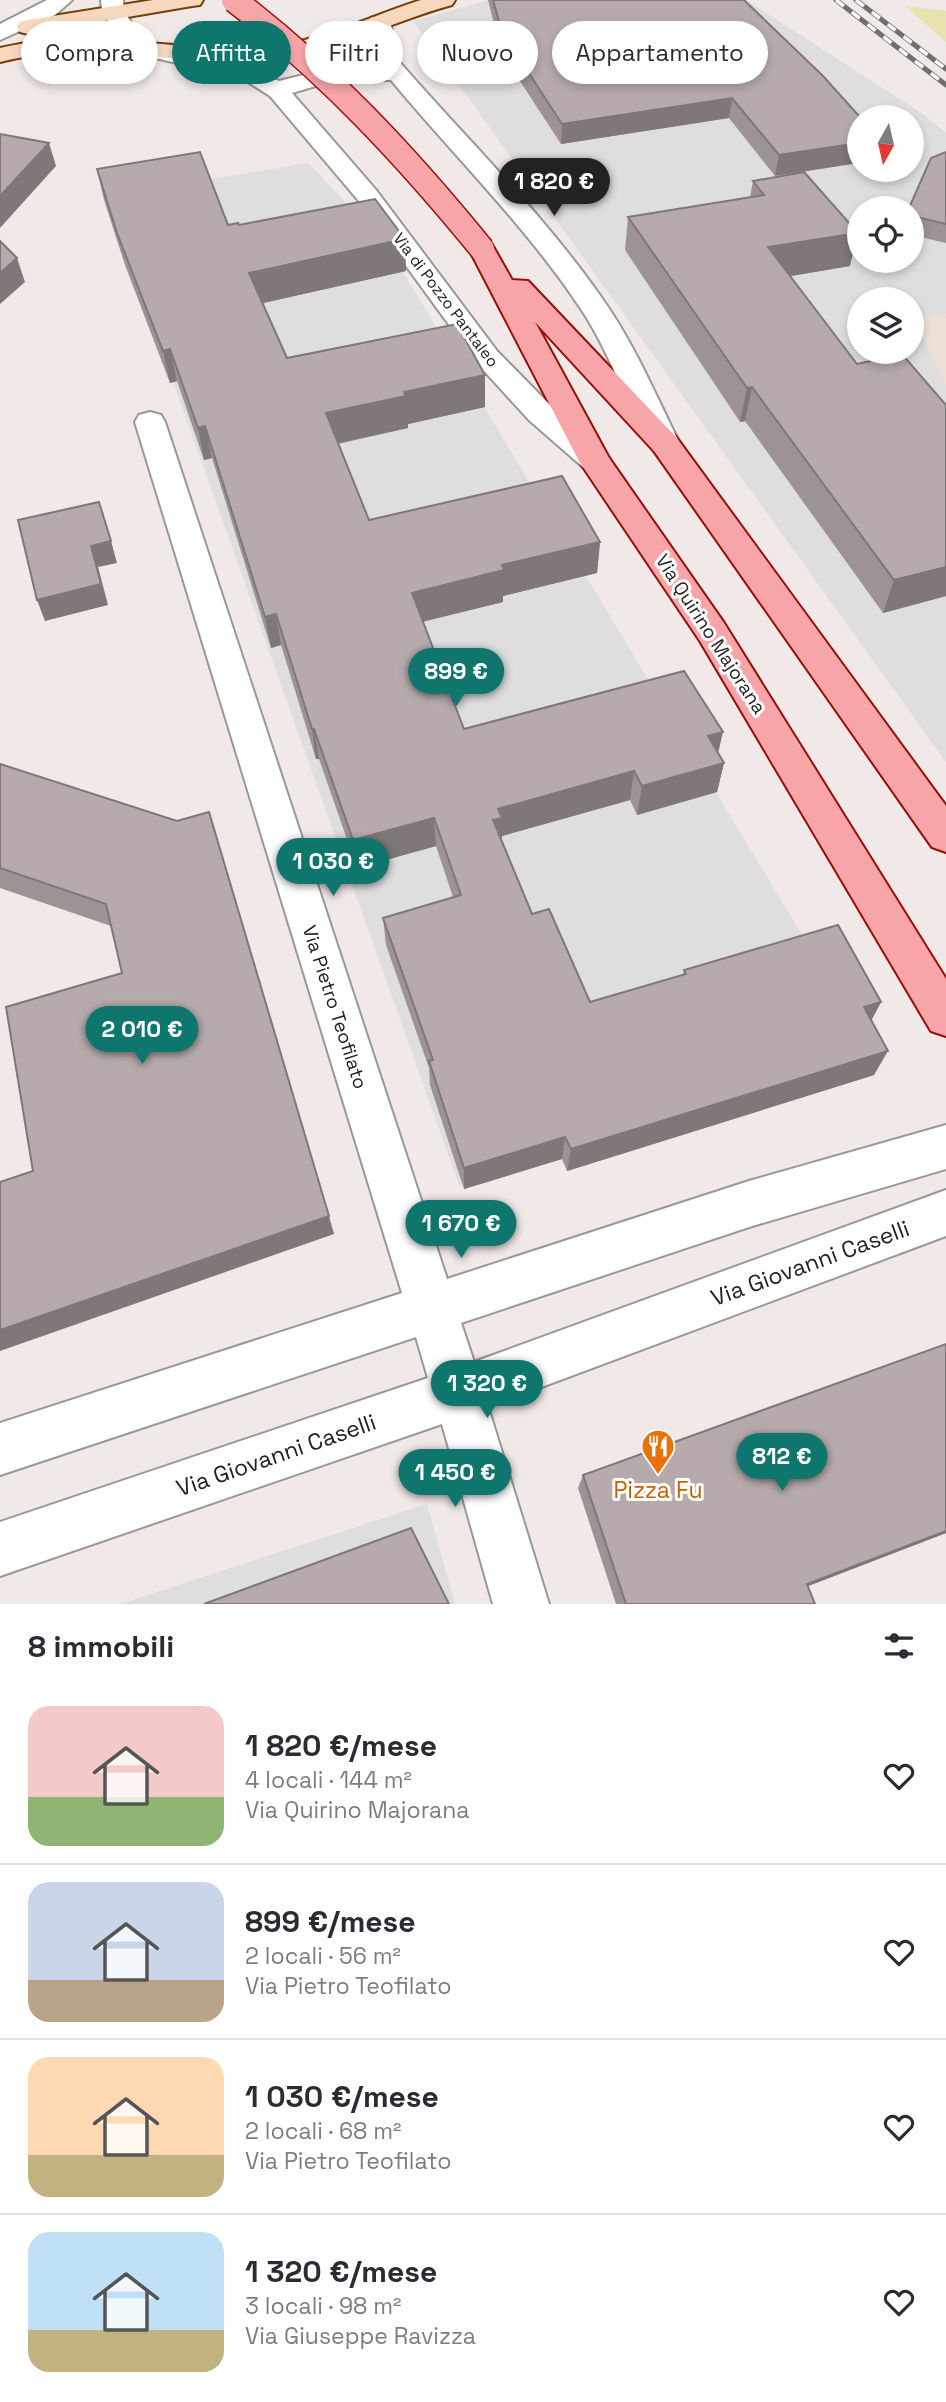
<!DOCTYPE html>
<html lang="it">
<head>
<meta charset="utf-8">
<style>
  :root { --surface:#fff; --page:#f2f2f3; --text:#2b2b33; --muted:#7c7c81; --line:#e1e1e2; --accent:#0f766e }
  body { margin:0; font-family:"Space Grotesk",sans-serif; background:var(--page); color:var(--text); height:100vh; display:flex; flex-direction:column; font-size:26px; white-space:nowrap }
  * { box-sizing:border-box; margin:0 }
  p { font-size:23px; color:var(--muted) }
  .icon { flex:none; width:38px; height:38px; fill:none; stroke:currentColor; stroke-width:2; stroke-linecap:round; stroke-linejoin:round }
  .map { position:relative; height:1604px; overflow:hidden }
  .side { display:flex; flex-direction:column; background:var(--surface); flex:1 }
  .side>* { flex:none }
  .guide { position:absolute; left:21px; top:21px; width:905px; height:63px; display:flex; gap:14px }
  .needle { width:46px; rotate:188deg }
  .buttons { position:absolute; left:847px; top:105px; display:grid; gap:14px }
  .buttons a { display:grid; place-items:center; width:77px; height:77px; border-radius:50%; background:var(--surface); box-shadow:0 4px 10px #0003; font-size:35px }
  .price { position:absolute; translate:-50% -60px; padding:0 16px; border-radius:24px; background:var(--accent); color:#fff; font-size:23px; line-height:46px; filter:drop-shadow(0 2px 4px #0008) }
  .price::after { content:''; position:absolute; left:50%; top:42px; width:21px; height:16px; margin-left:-10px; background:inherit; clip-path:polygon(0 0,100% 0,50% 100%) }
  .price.selected { background:#222; color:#fff }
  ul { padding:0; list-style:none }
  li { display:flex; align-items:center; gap:21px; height:175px; padding:0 28px }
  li+li { border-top:2px solid var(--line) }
  li span { display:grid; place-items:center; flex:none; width:196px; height:140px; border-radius:21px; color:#555 }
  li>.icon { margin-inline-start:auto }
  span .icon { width:84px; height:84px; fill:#fffc; stroke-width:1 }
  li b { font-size:30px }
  h2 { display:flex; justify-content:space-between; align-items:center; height:84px; padding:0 28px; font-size:30px }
  .pill { padding:0 24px; border-radius:32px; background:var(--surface); box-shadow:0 4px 10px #0003; font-size:24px; line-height:63px }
  .pill.selected { background:var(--accent); color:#fff }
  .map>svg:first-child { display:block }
  .residential { fill:#dfdede; fill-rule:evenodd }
  .farmland { fill:#eee0d4 }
  .grass { fill:#e8e2b1 }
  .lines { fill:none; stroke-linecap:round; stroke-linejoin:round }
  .minor-casing { stroke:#989898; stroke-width:4 }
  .tertiary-casing { stroke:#989898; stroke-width:4 }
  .secondary-casing { stroke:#763f0a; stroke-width:4 }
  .primary-casing { stroke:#970f06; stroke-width:4 }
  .minor { fill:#fff; fill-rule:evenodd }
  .tertiary { fill:#fff; fill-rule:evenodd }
  .secondary { fill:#f7d8bf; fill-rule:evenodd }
  .primary { fill:#f8a5a9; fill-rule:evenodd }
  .rail-casing { stroke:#6f6f6f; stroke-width:5 }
  .rail { stroke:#fff; stroke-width:3.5; stroke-dasharray:10; stroke-linecap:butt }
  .primary-bridge-casing { stroke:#970f06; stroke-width:27; stroke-linecap:butt }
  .primary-bridge { stroke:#f8a5a9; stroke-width:24 }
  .wall { fill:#9d9294 }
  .shaded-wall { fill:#7f7778 }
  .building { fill:#b6aaac; stroke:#7f7778; stroke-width:2 }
  .labels { text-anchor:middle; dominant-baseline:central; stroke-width:6; stroke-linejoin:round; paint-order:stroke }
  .far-street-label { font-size:16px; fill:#212121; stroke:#fff }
  .street-label { font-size:19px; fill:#212121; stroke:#fff }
  .near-street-label { font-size:23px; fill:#212121; stroke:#fff }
  .near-food-label { font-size:23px; fill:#c56008; stroke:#fff }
</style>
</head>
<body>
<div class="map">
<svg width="946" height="1604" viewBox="0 0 946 1604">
  <rect width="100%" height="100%" fill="#f1e8e8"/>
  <g class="residential">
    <path d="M490 0H746L923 114 946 133V762L413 21ZM859 117H912V170H859ZM859 208H912V261H859ZM859 299H912V352H859Z"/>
    <path d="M309 163 391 252 868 1045 459 1185 107 196Z"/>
    <path d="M427 1504 455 1604H120Z"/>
  </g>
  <path class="farmland" d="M946 314V385L913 316Z"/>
  <path class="grass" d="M905 6 946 11V42Z"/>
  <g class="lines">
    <defs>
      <path id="minor" d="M150 412 161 415 165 422 447 1279 749 1181 946 1125V1169L749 1227 461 1323 474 1362 946 1190V1236L488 1407 549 1604H493L442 1424 0 1576V1522L428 1378 416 1337 0 1475V1423L402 1293 135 422 139 415Z"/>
      <g id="tertiary">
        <path d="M47 0H72L55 15 0 40V24Z"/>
        <path d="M101 0H123L124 11 144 42 246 65 279 81 336 67 378 65C370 52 364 31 372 17H388C395 29 390 45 396 58 467 140 547 217 608 307 637 350 657 398 680 444L676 451 665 454 654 451C626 406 611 354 581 309 526 226 454 156 391 80H336L292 93 376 190 497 351 551 406 606 454 611 461 606 468 595 471 584 468 529 420 477 363 358 200 270 96 248 82 231 75 128 52 102 11Z"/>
      </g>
      <g id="secondary">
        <path d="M153 0H203L200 5 192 6 28 34 20 32 17 27 20 22 28 20Z"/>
        <path d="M421 0H455L452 5C386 23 328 56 259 60 168 66 92 39 0 62V48C91 26 171 53 262 47 319 43 367 17 421 0Z"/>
      </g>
      <path id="primary" d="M482 241 491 243 512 280 528 281 676 437 946 806V852L932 847 654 451 535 322 609 458 724 623 946 979V1036L931 1031 700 641 579 461 469 249 473 243Z"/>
    </defs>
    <use href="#minor" class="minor-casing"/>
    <use href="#tertiary" class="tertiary-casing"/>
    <use href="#secondary" class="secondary-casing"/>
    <use href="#primary" class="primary-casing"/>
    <use href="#minor" class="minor"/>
    <use href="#tertiary" class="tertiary"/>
    <use href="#secondary" class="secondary"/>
    <use href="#primary" class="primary"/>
    <defs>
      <g id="rail">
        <path d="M836 0 946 85"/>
        <path d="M856 0 946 69"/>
      </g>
    </defs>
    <use href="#rail" class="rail-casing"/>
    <use href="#rail" class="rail"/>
    <defs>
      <path id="primary-bridge" d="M234 0C328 72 407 157 482 249"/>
    </defs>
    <use href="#primary-bridge" class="primary-bridge-casing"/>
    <use href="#primary-bridge" class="primary-bridge"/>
  </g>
  <g class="wall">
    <path d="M488 0H744L823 76 775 176 729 118 561 144 501 52Z"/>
    <path d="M946 152V243L912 235V208Z"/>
    <path d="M97 169 228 225H239L406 271 263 303 287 358 485 407 408 424V428L338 444 369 520 600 542 597 573 503 596V602L423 621 464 729 718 753 724 763 717 792 637 815 630 800 502 836 501 840 532 914 590 1002 683 975 684 970 881 1002 871 1020 874 1075 567 1171 562 1159 464 1189 430 1085 429 1068 386 945 383 918 453 897 436 846 357 868 319 759H316L281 645 271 648 212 458 204 460 177 381 170 383 125 265 104 200Z"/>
    <path d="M753 181 850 266 790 276 946 596 883 613 745 421 740 422 625 250 628 217 750 197Z"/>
    <path d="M0 764 177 821 334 1234 33 1171 122 973 111 926 0 888Z"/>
    <path d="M583 1475 946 1533 808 1586 815 1604H616L578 1488Z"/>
  </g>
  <g class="shaded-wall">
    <path d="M732 98 729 118 561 144 562 124Z"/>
    <path d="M49 143 56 166 0 228V196Z"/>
    <path d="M859 143V163L775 176 779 155Z"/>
    <path d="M858 233 850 266 762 281 768 247Z"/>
    <path d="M405 239 406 271 254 305 249 273Z"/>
    <path d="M17 258 25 282 0 304V273Z"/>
    <path d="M170 349 177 381 170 383 163 351Z"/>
    <path d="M485 375V407L408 424V428L329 445 326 413 404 392Z"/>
    <path d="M752 387 745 421 740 422 747 388Z"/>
    <path d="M205 426 212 458 204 460 198 428Z"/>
    <path d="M111 541 117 563 98 567 108 605 45 621 37 600 91 546Z"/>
    <path d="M600 542 597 573 503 596V602L414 624 412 593 502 565Z"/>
    <path d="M946 567V596L883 613 894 580Z"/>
    <path d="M276 614 281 645 271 648 265 617Z"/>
    <path d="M312 729H314L319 759H316Z"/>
    <path d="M723 732 716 762 708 736Z"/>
    <path d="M724 763 717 792 637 815 642 786Z"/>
    <path d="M634 771 630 800 502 836 501 846 493 820 498 809Z"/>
    <path d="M434 818 436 846 357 868 353 840Z"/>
    <path d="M881 1002 868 1027 864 1007Z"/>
    <path d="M888 1051 874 1075 567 1171 571 1149Z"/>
    <path d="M565 1137 562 1159 464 1189V1168Z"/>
    <path d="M329 1216 334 1234 0 1351V1330Z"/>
    <path d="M946 1531V1533L790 1593 807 1584Z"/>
  </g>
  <g class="building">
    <path d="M493 0H744L823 76 860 117H859V143L779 155 732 98 562 124 502 32Z"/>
    <path d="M0 134 49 143 0 196Z"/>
    <path d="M200 152 228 225 238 223 239 225 375 199 405 239 249 273 287 358 457 324 485 375 404 392 406 396 326 413 369 520 562 476 600 542 502 565 504 570 412 593 464 729 684 671 723 732 708 736 724 763 642 786 634 771 498 809 502 818 493 820 532 914 549 909 590 1002 686 974 684 970 838 925 881 1002 864 1007 888 1051 571 1149 565 1137 464 1168 429 1061 433 1060 383 918 461 895 434 818 353 840 314 729H312L276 614 265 617 205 426 198 428 170 349 163 351 117 233 97 169Z"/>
    <path d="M946 152V224L912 216V208H909L931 158Z"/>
    <path d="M804 172 858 233 768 247 857 364 902 354 946 405V567L894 580 752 387 747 388 628 217 764 195 753 181Z"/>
    <path d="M0 241 17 258 0 273Z"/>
    <path d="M99 502 111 541 91 546 101 584 37 600 18 520Z"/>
    <path d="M0 764 177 821 209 812 329 1216 0 1330V1182L33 1171 6 1007 122 973 106 904 0 868Z"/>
    <path d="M946 1344V1531L807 1584 815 1604H626L583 1475Z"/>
    <path d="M411 1528 449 1604H204Z"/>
  </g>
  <defs>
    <symbol id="restaurant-pin" viewBox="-11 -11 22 30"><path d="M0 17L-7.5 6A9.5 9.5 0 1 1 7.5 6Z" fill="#e8710a" stroke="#fff"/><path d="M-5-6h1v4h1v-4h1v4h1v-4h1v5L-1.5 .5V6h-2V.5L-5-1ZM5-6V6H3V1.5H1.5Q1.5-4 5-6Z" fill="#fff"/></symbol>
  </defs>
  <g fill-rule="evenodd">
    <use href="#restaurant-pin" x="639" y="1427" width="38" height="52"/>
  </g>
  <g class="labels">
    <g class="far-street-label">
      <text transform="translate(446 300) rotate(53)">Via di Pozzo Pantaleo</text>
    </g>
    <g class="street-label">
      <text transform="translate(711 634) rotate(57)">Via Quirino Majorana</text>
      <text transform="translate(335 1007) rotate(72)">Via Pietro Teofilato</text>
    </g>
    <g class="near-street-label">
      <text transform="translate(810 1263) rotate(-20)">Via Giovanni Caselli</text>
      <text transform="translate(276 1455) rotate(-19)">Via Giovanni Caselli</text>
    </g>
    <g class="near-food-label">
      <text x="658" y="1490">Pizza Fu</text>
    </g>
  </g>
</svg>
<div class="buttons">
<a><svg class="needle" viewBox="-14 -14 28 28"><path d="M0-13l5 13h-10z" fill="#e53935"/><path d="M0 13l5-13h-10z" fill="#7c7c81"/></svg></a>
<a><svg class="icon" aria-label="locate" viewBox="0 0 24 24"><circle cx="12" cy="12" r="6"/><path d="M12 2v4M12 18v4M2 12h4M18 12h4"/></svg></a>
<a><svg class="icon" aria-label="layers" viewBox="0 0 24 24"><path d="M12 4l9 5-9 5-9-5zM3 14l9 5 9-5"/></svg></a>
</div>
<b class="price selected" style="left:554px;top:218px">1 820 €</b>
<b class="price" style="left:456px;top:708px">899 €</b>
<b class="price" style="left:333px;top:898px">1 030 €</b>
<b class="price" style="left:142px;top:1066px">2 010 €</b>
<b class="price" style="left:461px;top:1260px">1 670 €</b>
<b class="price" style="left:487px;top:1420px">1 320 €</b>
<b class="price" style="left:782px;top:1493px">812 €</b>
<b class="price" style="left:455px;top:1509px">1 450 €</b>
<div class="guide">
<a class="pill">Compra</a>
<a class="pill selected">Affitta</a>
<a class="pill">Filtri</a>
<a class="pill">Nuovo</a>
<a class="pill">Appartamento</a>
</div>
</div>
<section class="side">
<h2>8 immobili<svg class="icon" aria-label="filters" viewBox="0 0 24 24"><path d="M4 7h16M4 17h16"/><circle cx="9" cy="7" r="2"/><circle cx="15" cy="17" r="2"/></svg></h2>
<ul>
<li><span style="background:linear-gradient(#f6c9c9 65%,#8fb573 0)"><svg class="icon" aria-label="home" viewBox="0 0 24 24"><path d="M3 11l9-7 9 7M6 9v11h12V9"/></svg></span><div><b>1 820 €/mese</b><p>4 locali · 144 m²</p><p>Via Quirino Majorana</p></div><svg class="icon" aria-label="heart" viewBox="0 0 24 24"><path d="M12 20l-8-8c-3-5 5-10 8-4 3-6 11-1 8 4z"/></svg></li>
<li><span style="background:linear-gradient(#c9d6e8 70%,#b9a48a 0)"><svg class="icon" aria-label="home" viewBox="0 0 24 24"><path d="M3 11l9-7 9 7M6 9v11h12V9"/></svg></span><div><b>899 €/mese</b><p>2 locali · 56 m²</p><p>Via Pietro Teofilato</p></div><svg class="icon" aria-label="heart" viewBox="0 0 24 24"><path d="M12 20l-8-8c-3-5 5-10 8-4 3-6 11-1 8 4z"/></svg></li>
<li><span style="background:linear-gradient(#ffd9b3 70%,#c2b280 0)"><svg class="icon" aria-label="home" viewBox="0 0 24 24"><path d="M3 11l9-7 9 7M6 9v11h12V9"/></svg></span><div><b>1 030 €/mese</b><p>2 locali · 68 m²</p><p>Via Pietro Teofilato</p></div><svg class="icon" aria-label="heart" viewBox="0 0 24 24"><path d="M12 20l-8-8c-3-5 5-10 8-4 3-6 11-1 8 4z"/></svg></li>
<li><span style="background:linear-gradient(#bfe0f5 70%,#c2b280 0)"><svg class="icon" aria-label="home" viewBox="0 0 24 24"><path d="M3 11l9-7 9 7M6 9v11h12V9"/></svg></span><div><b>1 320 €/mese</b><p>3 locali · 98 m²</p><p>Via Giuseppe Ravizza</p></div><svg class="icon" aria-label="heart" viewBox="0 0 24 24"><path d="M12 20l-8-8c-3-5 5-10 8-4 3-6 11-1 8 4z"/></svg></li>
</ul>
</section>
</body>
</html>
